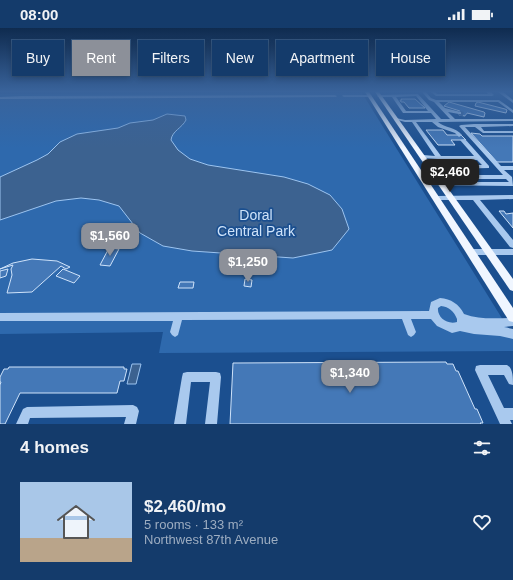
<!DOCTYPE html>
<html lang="en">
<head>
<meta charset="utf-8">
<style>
  :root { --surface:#143b6b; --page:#1d4271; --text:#f1f3f6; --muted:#9dadc1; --line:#33557e; --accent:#8c9099 }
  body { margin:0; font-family:Arial,sans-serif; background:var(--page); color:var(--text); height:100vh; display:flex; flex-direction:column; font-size:15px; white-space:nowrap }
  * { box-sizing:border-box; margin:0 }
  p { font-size:13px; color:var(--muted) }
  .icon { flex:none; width:22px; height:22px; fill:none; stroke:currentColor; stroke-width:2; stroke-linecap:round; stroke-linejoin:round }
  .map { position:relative; height:396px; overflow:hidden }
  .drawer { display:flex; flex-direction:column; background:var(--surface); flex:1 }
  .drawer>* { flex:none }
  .hud { position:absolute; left:12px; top:12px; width:489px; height:36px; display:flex; gap:8px }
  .price { position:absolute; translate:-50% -34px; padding:0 9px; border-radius:8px; background:var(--accent); color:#fff; font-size:13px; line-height:26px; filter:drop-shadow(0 1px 2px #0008) }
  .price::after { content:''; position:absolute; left:50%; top:24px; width:12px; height:9px; margin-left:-6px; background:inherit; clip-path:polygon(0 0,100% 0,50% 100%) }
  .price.selected { background:#222; color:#fff }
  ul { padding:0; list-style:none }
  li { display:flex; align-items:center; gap:12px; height:100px; padding:0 20px }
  li span { display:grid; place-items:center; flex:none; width:112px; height:80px; border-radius:0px; color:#555 }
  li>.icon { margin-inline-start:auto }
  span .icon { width:48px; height:48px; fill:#fffc; stroke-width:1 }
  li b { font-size:17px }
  h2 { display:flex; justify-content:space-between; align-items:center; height:48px; padding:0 20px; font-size:17px }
  .tag { padding:0 14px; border-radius:0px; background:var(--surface); box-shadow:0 2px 6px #0003,0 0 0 1px var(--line); font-size:14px; line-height:36px }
  .tag.selected { background:var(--accent); color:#fff }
  .status { display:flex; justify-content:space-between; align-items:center; height:28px; padding:0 20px; background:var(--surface); direction:ltr }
  .status svg { height:11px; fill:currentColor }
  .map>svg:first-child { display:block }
  .green { fill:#2e69ad }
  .water { fill:#3c6290; stroke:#9cc4f0 }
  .building { fill:#4478b7; stroke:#cfe3fa }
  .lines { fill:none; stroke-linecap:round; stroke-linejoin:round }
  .minor-tunnel { stroke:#3d69a0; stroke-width:4.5; stroke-dasharray:4.5 2.5; stroke-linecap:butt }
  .minor { fill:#a9c9ee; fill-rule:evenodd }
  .major { fill:#f0f6ff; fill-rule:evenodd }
  .labels { text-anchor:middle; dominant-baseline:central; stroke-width:3.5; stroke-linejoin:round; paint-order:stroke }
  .park-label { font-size:14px; fill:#cfe3fa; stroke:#1b4f8f }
</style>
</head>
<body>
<div class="status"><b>08:00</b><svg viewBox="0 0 49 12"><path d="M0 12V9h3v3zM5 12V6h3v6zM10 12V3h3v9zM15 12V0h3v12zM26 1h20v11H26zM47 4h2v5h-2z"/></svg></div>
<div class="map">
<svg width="513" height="396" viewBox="0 0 513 396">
  <rect width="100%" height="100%" fill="#1b4f8f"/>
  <path class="green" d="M362 65 513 308V323L159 325 163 304 0 306V66Z"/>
  <g class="water">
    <path d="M167 86 185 88 186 92C182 100 172 103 171 112L178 122 190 131 208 137 284 149 308 156 330 167 342 181 349 201 332 222 293 230 192 223 163 218 140 205 119 178 99 172 81 170 56 173 0 192V149L37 132 48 126 60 114 77 106 118 100 130 95 153 92Z"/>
    <path d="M132 336H141L136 356H127Z"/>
  </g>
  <g class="building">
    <path d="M401 71H415L425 80H409L404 74H401L400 72H402Z"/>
    <path d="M449 74 484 84 485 85 484 89 467 85 465 88 459 87 460 83 444 78Z"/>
    <path d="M478 74 505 81 507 82 506 85 475 78 476 75Z"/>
    <path d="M426 102H443L447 107H461L466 112H451L455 117H438Z"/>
    <path d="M471 105 480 106 482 108H513V134H497Z"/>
    <path d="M499 183H504L506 186 513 185V200Z"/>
    <path d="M109 220 119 221 110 238 100 237Z"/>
    <path d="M32 231 57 233 70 239 66 241 61 238 32 264 7 265 12 247 11 241 13 237 0 241 13 235Z"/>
    <path d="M8 241 6 248 0 250V243Z"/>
    <path d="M63 241 80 248 74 255 56 248Z"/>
    <path d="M245 251 252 252 251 259 244 258Z"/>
    <path d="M180 254H194L193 260H178Z"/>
    <path d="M446 334 447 336H453L456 343H458L475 381H477L483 395H480L481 396H230L233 335Z"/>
    <path d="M9 339H124V341H127L124 353H120L117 365H20L5 396H0V357L1 354H0V349L4 341H8Z"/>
  </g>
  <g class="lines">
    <path class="minor-tunnel" d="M459 85 466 87"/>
    <g class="minor">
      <path d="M422 64H426L431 70 436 72H499L513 82V85L498 74H439L445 80 461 84V86H459L448 84 455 91H513V93L438 94C445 100 456 99 462 107L459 109 455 105 438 99 432 94H416L441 128H474L460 112 465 111 489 138V140L450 141 443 138 438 131 421 130 420 129 423 127 435 128 412 94H405L394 91 396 90 405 92 436 91 431 85H403L392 69H379L377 68 379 67 418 66 441 91H450L434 74 429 72ZM416 68 428 83H406L396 69ZM443 131 477 132 482 137H451L447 136Z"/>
      <path d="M431 64H435L437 66H488L486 64H491L494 67 492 68H436Z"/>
      <path d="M498 64H503L513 72V75Z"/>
      <path d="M335 67 337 68 336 69 0 71V69L22 68Z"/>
      <path d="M343 67H370L372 68 370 69H344L342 68Z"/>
      <path d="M474 96H513V98L481 99 484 103H513V105H483L475 99H465L501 138H513V142H504L512 149 513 158 424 157 423 156 424 155 426 154H509L506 151H422L419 149 422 147H503L459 98 461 97Z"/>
      <path d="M513 167V171L480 172 513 212V220L510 219 473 172H436L433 170 436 168Z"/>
      <path d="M471 221H513V227H471L468 226 467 224 468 222Z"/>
      <path d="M440 270C451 271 459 276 464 286 480 292 496 290 513 290V298L504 299 513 301V311L500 308 474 306 460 303 452 305 437 298 431 291H411L416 304 414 307 411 309 408 307 402 291 182 292 178 307 175 309 172 307 170 304 173 293H0V285L429 283 431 274ZM441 278C449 279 454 283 457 291V294C447 297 437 289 438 280Z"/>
      <path d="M480 337H507C513 340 513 350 513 357L509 356 504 347H488L504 380H513V392H510L512 396H500L475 342 476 338Z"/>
      <path d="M187 344H216L220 345 221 349 217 396H205L210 354H191L186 396H174L182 349 183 345Z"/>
      <path d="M133 377 137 379 139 383 136 396H124L126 389 30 390 28 396H16L23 381 27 379Z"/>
    </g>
    <g class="major">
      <path d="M365 64H369L513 280V294L509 293Z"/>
      <path d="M375 64H379L513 251V263L510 262Z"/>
    </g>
  </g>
  <linearGradient id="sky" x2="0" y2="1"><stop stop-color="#0f2b4f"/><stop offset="0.53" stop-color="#39639b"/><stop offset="1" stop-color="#39639b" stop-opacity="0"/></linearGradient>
  <rect width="513" height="120" fill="url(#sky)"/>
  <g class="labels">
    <g class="park-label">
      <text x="256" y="187">Doral<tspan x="256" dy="16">Central Park</tspan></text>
    </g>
  </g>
</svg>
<b class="price selected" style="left:450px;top:165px">$2,460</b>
<b class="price" style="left:110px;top:229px">$1,560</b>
<b class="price" style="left:248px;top:255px">$1,250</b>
<b class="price" style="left:350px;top:366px">$1,340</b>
<div class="hud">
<a class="tag">Buy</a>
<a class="tag selected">Rent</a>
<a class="tag">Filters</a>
<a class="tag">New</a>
<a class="tag">Apartment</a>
<a class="tag">House</a>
</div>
</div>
<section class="drawer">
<h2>4 homes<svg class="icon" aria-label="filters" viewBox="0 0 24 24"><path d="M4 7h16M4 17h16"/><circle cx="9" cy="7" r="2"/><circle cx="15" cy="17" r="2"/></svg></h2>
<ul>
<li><span style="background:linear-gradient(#a9c7e8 70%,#b9a48a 0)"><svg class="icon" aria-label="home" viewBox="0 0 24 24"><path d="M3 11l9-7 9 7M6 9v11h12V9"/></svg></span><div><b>$2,460/mo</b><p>5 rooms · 133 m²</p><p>Northwest 87th Avenue</p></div><svg class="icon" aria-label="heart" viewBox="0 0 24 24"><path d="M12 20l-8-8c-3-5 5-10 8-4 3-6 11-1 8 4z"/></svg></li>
</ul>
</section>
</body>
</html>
